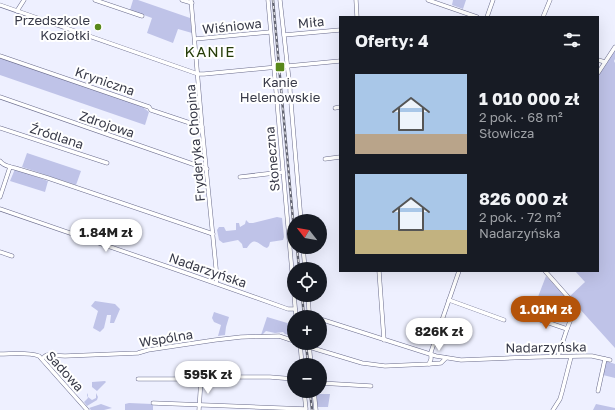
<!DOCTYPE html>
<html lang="pl">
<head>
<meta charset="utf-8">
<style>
  :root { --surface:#171b24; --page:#242831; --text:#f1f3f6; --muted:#9ea1a6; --accent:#b45309 }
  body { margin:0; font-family:"Golos Text",sans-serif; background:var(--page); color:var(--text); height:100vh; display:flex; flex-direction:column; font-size:15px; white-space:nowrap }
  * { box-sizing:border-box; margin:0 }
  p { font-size:13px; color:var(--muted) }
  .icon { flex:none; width:22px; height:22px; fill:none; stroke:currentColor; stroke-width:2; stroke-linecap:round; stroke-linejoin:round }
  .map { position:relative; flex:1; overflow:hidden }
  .sheet { position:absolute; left:339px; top:16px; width:260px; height:256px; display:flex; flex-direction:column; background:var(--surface); border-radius:0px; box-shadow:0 4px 16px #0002 }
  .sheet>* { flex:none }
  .needle { width:26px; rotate:301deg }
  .tools { position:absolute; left:287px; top:214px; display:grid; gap:8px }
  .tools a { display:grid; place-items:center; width:40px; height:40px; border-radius:50%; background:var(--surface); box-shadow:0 4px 16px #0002; font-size:20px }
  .price { position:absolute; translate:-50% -34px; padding:0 9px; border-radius:14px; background:#fff; color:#222; font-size:13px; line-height:26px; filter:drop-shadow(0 1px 2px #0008) }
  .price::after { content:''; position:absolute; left:50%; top:24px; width:12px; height:9px; margin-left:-6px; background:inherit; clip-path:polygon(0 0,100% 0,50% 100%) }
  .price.selected { background:var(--accent); color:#fff }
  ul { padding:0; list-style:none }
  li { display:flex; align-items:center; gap:12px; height:100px; padding:0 16px }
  li span { display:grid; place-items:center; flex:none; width:112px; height:80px; border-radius:0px; color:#555 }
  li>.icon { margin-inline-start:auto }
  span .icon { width:48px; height:48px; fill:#fffc; stroke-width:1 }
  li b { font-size:17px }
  h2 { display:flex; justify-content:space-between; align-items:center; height:48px; padding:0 16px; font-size:17px }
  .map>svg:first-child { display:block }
  .green { fill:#bfc3e8 }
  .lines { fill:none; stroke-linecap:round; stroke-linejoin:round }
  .street-casing { stroke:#6a6c8c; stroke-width:4.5 }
  .street { stroke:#fff; stroke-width:3.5 }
  .rail-casing { stroke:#636573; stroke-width:2.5 }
  .rail { stroke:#fff; stroke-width:1; stroke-dasharray:3; stroke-linecap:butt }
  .poi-dot { fill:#58881a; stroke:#fff; stroke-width:1.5 }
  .labels { text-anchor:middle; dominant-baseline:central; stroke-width:4; stroke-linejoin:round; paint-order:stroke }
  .poi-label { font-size:13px; fill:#383a48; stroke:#fff; text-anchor:end }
  .street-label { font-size:13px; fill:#383a48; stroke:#fff }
  .quarter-label { font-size:15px; letter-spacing:1px; fill:#253c09; stroke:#fff }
</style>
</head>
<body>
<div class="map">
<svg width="615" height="410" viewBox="0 0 615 410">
  <rect width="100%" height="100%" fill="#eef0ff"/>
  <g class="green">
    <path d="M133 0H138L190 18 192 33 178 29 173 43 147 33 152 18 130 10Z"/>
    <path d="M453 0H466L463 9 452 5Z"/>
    <path d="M615 49V59L614 61 615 63V348L569 297 585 282 575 271H598V75Z"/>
    <path d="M0 57 140 105 149 112 145 125 0 75Z"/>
    <path d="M27 153 81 171 76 185 22 167Z"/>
    <path d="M15 169 48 181 45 192 10 181Z"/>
    <path d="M277 217 282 218 284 237 283 240 270 242 269 246 267 248C258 245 255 235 247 248H243L242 244 238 240 223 243 219 240 217 230 219 227H224L226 231 236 230V223H239L240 227 245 224 246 220 249 223H253Z"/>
    <path d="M546 276 573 305 570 313 536 302Z"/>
    <path d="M95 301 115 304 120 309 114 323H110L111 315H107L104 328 100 332 93 328 98 311 91 306Z"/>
    <path d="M214 312 229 317 226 327 225 335 218 336 221 325 214 322 212 318Z"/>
    <path d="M267 317 294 325V338L293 336 285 334 283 332 275 333 266 331 262 335H261Z"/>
    <path d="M606 361 615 364V378L603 375Z"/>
    <path d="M105 381 106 382 97 391 92 387V382Z"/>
    <path d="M77 392 85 401 88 398 87 395 88 393V397L92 400 96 398V393L98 397 97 400 87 406 84 402 85 401Z"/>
    <path d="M316 394H330L328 407H317Z"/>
    <path d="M129 403 152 404 153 405V410H125V404Z"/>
    <path d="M101 404 112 408 104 410H91L89 408Z"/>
    <path d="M596 404 615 408V410H593Z"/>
  </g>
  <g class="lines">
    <defs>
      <g id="street">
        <path d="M95 0 142 16"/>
        <path d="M182 0 192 3"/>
        <path d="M191 0 202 127 217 278 216 283"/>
        <path d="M268 0 296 317"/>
        <path d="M280 0 289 80 290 85V91L301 221"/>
        <path d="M356 0 357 17"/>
        <path d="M428 0 477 17"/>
        <path d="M0 5 198 74H204L340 61"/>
        <path d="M17 11 24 0"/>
        <path d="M487 17 493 0"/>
        <path d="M543 17 550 0"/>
        <path d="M284 35 340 30"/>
        <path d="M195 39 270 32"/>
        <path d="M0 56 149 107 151 110 202 127"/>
        <path d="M598 60 605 62"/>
        <path d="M598 73 615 47"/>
        <path d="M0 97 207 169"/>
        <path d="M335 108 340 107"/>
        <path d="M0 128 107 163"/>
        <path d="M325 159 340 157"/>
        <path d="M0 161C3 166 10 167 15 168L48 178 213 234"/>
        <path d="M240 177 283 172"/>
        <path d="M0 197 10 167"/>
        <path d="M0 209 189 274 288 309H295"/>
        <path d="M303 247 305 269"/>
        <path d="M0 252 12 256"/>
        <path d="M379 271 384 340"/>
        <path d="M545 271 576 306 567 329 558 356"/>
        <path d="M449 300 504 320"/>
        <path d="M309 315 315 317"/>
        <path d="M529 316 567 329"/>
        <path d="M308 317 309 311 308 295"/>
        <path d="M320 319 436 356 461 360 536 357 583 356H592L610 360"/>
        <path d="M300 343 302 365"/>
        <path d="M309 343 311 365"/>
        <path d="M309 347 362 363 385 366 429 364 441 363 446 358"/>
        <path d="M0 354C12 354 28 352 39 356L87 410"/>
        <path d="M42 359 45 356 47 355 65 356 138 353 148 350 215 340 241 337 279 336 294 341"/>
        <path d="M429 364 431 359V352L459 271"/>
        <path d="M138 379H201L235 377H270L294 379"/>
        <path d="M320 383 371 386"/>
        <path d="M314 391 316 410"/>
        <path d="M598 391 605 359"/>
        <path d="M153 403 306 409 304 391"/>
        <path d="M199 410 201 379"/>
        <path d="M553 410 560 399 562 392 571 357"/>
      </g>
    </defs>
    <use href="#street" class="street-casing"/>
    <use href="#street" class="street"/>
    <defs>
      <g id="rail">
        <path d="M273 0 294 231"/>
        <path d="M297 247 299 269"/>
        <path d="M302 295 304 317"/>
        <path d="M306 343 308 365"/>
        <path d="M310 391 312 410"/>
      </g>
    </defs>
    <use href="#rail" class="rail-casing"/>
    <use href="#rail" class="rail"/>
  </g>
  <g class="poi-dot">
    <circle cx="98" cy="27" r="4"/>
    <rect x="275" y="62" width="10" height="10" rx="2"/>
  </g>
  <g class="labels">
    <g class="poi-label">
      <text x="90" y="20">Przedszkole<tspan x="90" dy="15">Koziołki</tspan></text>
      <text x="280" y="82" text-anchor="middle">Kanie<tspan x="280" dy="15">Helenowskie</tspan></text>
    </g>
    <g class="street-label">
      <text transform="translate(311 22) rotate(-5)">Miła</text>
      <text transform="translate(232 26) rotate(-6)">Wiśniowa</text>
      <text transform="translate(105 81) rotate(19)">Kryniczna</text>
      <text transform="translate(107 124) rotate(19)">Zdrojowa</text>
      <text transform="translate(57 136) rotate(18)">Źródlana</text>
      <text transform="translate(195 143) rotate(-95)">Fryderyka Chopina</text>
      <text transform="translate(272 159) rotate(-95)">Słoneczna</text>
      <text transform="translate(208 270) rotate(19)">Nadarzyńska</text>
      <text transform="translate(166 338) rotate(-9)">Wspólna</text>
      <text transform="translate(546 347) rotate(-1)">Nadarzyńska</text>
      <text transform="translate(65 371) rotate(48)">Sadowa</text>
    </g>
    <g class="quarter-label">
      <text x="210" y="51">KANIE</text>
    </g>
  </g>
</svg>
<div class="tools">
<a><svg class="needle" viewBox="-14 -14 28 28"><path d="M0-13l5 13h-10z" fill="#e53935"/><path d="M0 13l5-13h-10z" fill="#9ea1a6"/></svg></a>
<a><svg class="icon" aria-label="locate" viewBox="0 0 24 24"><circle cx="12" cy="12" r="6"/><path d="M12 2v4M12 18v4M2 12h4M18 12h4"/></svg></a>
<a>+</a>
<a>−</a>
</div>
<b class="price" style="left:106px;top:253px">1.84M zł</b>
<b class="price selected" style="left:546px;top:330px">1.01M zł</b>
<b class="price" style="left:439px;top:352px">826K zł</b>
<b class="price" style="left:208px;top:395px">595K zł</b>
<section class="sheet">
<h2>Oferty: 4<svg class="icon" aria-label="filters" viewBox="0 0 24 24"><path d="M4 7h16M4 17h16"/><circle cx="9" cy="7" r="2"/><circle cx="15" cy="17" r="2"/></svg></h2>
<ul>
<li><span style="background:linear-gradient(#a9c7e8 75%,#b9a48a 0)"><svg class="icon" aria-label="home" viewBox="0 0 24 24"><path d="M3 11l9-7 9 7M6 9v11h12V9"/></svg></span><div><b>1 010 000 zł</b><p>2 pok. · 68 m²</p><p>Słowicza</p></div></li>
<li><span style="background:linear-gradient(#a9c7e8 70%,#c2b280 0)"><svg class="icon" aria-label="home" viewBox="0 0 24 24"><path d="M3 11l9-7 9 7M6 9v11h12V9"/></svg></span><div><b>826 000 zł</b><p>2 pok. · 72 m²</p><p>Nadarzyńska</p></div></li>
</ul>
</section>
</div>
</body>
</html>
